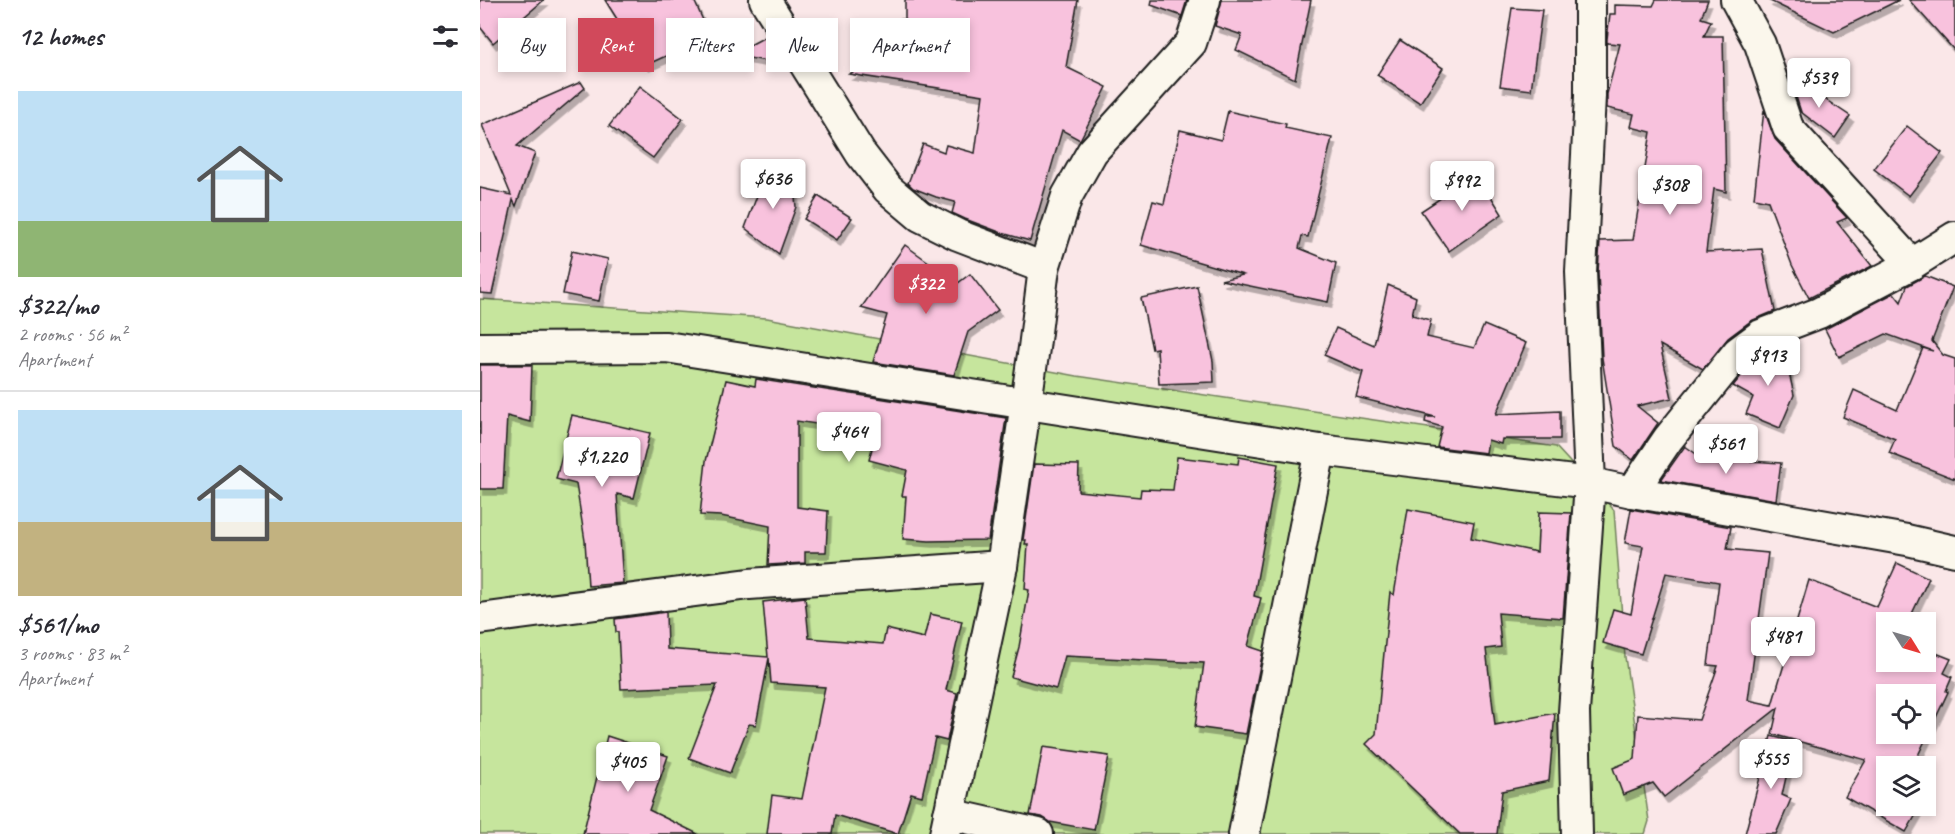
<!DOCTYPE html>
<html lang="en">
<head>
<meta charset="utf-8">
<style>
  :root { --surface:#fff; --page:#f7f7f7; --text:#2b2b33; --muted:#7c7c81; --line:#e1e1e2; --accent:#d1495b }
  body { margin:0; font-family:Caveat,sans-serif; background:var(--page); color:var(--text); height:100vh; display:flex; flex-direction:column; font-size:22px; white-space:nowrap }
  * { box-sizing:border-box; margin:0 }
  p { font-size:20px; color:var(--muted) }
  .icon { flex:none; width:33px; height:33px; fill:none; stroke:currentColor; stroke-width:2; stroke-linecap:round; stroke-linejoin:round }
  .map { position:relative; flex:1; overflow:hidden }
  .drawer { display:flex; flex-direction:column; background:var(--surface); width:480px }
  .drawer>* { flex:none }
  .top-card { position:absolute; left:18px; top:18px; width:570px; height:54px; display:flex; gap:12px }
  .needle { width:39px; rotate:127deg }
  .buttons { position:absolute; left:1396px; top:612px; display:grid; gap:12px }
  .buttons a { display:grid; place-items:center; width:60px; height:60px; border-radius:0px; background:var(--surface); box-shadow:0 3px 9px #0003; font-size:30px }
  .price { position:absolute; translate:-50% -51px; padding:0 14px; border-radius:6px; background:#fff; color:#222; font-size:20px; line-height:39px; filter:drop-shadow(0 2px 3px #0008) }
  .price::after { content:''; position:absolute; left:50%; top:36px; width:18px; height:14px; margin-left:-9px; background:inherit; clip-path:polygon(0 0,100% 0,50% 100%) }
  .price.active { background:var(--accent); color:#fff }
  ul { padding:0; list-style:none }
  li { display:grid; align-content:center; gap:12px; height:318px; padding:0 18px }
  li+li { border-top:2px solid var(--line) }
  li span { display:grid; place-items:center; height:186px; border-radius:0px; color:#555 }
  li>.icon { margin-inline-start:auto }
  span .icon { width:108px; height:108px; fill:#fffc; stroke-width:1 }
  li b { font-size:26px }
  h2 { display:flex; justify-content:space-between; align-items:center; height:72px; padding:0 18px; font-size:26px }
  .chip { padding:0 21px; border-radius:0px; background:var(--surface); box-shadow:0 3px 9px #0003; font-size:21px; line-height:54px }
  .chip.active { background:var(--accent); color:#fff }
  main { display:flex; flex:1; min-height:0 }
  .map>svg:first-child { display:block }
  .green { fill:#c6e59d; stroke:#71805c; stroke-width:1.5 }
  .building { fill:#f8c2dd; stroke:#1c1c1c; stroke-width:1.5; fill-rule:evenodd; filter:url(#shadow) }
  .lines { fill:none; stroke-linecap:round; stroke-linejoin:round }
  .minor-casing { stroke:#1c1c1c; stroke-width:34 }
  .minor { stroke:#fbf7ec; stroke-width:30 }
</style>
</head>
<body>
<main>
<section class="drawer">
<h2>12 homes<svg class="icon" aria-label="filters" viewBox="0 0 24 24"><path d="M4 7h16M4 17h16"/><circle cx="9" cy="7" r="2"/><circle cx="15" cy="17" r="2"/></svg></h2>
<ul>
<li><span style="background:linear-gradient(#bfe0f5 70%,#8fb573 0)"><svg class="icon" aria-label="home" viewBox="0 0 24 24"><path d="M3 11l9-7 9 7M6 9v11h12V9"/></svg></span><div><b>$322/mo</b><p>2 rooms · 56 m²</p><p>Apartment</p></div></li>
<li><span style="background:linear-gradient(#bfe0f5 60%,#c2b280 0)"><svg class="icon" aria-label="home" viewBox="0 0 24 24"><path d="M3 11l9-7 9 7M6 9v11h12V9"/></svg></span><div><b>$561/mo</b><p>3 rooms · 83 m²</p><p>Apartment</p></div></li>
</ul>
</section>
<div class="map">
<svg width="1475" height="834" viewBox="0 0 1475 834">
  <defs>
    <filter id="shadow"><feDropShadow dx="3.5" dy="6" stdDeviation="0" flood-color="#0004"/></filter>
  </defs>
  <rect width="100%" height="100%" fill="#fae7e8"/>
  <filter id="ink" filterUnits="userSpaceOnUse"><feTurbulence type="fractalNoise" baseFrequency=".0167" numOctaves="2"/><feDisplacementMap in="SourceGraphic" scale="12" xChannelSelector="R" yChannelSelector="G"/><feConvolveMatrix kernelMatrix="1 2 1 2 8 2 1 2 1" color-interpolation-filters="sRGB"/></filter>
  <g filter="url(#ink)">
    <path class="green" d="M0 299 287 318 597 376 1076 447 1134 510 1145 657 1169 821 1165 834H0Z"/>
    <g class="building">
      <path d="M0 0H64L13 43 0 27Z"/>
      <path d="M125 0H214L230 36 166 65Z"/>
      <path d="M425 0H598L586 67 627 87 600 140 582 130 550 241 522 233 485 219 472 213 475 202 456 197 433 188 428 183 443 144 464 152 466 145 495 153 503 95 369 74 395 60 387 44 419 28 417 20 425 19Z"/>
      <path d="M672 0H707L702 16 671 5Z"/>
      <path d="M742 0H831L815 79 756 50 762 35 735 26Z"/>
      <path d="M1176 0H1228L1221 18 1231 21 1224 36H1243L1246 192 1234 189 1226 252 1282 249 1295 311 1271 321 1248 338 1223 369 1180 345 1192 398 1157 406 1178 423 1153 460 1136 446 1122 358 1118 272 1120 241 1153 240 1171 132 1151 127 1154 114 1127 108V94L1140 44 1127 43V39L1130 14H1135V5L1173 6Z"/>
      <path d="M1288 0H1419L1354 32Z"/>
      <path d="M1429 0H1475V51Z"/>
      <path d="M1032 8 1062 10 1051 90 1020 86Z"/>
      <path d="M287 36 304 64 251 55Z"/>
      <path d="M920 40 963 68 940 103 897 75Z"/>
      <path d="M1309 75 1370 116 1355 138 1321 112Z"/>
      <path d="M101 82 105 88 37 146 55 153 36 206 33 200 12 294 0 293V188L31 195 2 125Z"/>
      <path d="M160 86 203 119 173 158 129 126Z"/>
      <path d="M1284 110 1295 139 1367 218 1357 222 1392 266 1329 298 1312 265 1288 201 1274 198Z"/>
      <path d="M748 111 806 124 805 128 852 138 828 237 822 236 819 248 856 263 848 302 741 280 763 275 661 245 673 201 684 204 700 130 741 140Z"/>
      <path d="M1427 126 1462 153 1429 196 1394 169Z"/>
      <path d="M294 167 313 179 316 207 299 254 265 228 278 193Z"/>
      <path d="M997 174 1022 214 969 251 941 211Z"/>
      <path d="M338 196 372 218 357 240 324 219Z"/>
      <path d="M425 245 478 283 490 274 518 310 488 332 474 375 393 362 407 315 381 308Z"/>
      <path d="M92 251 128 259 119 301 83 294Z"/>
      <path d="M1445 276 1473 287 1452 341 1463 355 1475 359V479L1409 453 1415 439 1363 417 1374 390 1417 410 1443 348 1453 351 1406 334 1359 357 1345 329 1414 293 1421 302 1427 286Z"/>
      <path d="M908 285 936 297 932 315 951 320 947 337 994 348 1004 325 1046 343 1016 414 1080 411V439H1022L1021 444 1008 440 1006 453 957 447 962 427 945 422 946 417H955L876 397 883 372 844 355 856 328 894 345Z"/>
      <path d="M717 286 733 361 734 382 679 384 677 348 672 349 661 298Z"/>
      <path d="M1303 345 1314 395 1300 428 1266 414 1273 397 1253 386 1270 365 1289 350Z"/>
      <path d="M0 365H52L50 422 27 416 23 489H0Z"/>
      <path d="M276 379 526 418 508 540 449 541 423 539 426 496H422L427 470 389 460 396 433 317 421V507L348 511 346 552H325V563L288 565 290 526 241 516 220 515 226 461 246 380 275 386Z"/>
      <path d="M92 415 170 433 154 498 137 494 143 583 108 586 105 541 96 484 76 479Z"/>
      <path d="M1205 446 1222 458 1301 463 1296 500 1181 480Z"/>
      <path d="M697 457 758 464 759 457 798 464 774 596 781 598 768 646 783 651 766 734 715 727 724 663 585 656 576 689 531 677 539 647 549 590 545 589 548 544H545L546 540H543L554 464 599 465 598 491 660 497 661 489 693 490Z"/>
      <path d="M928 509 994 522 991 538 1057 552 1059 512 1091 513 1083 618 1018 613 1021 647 1006 649 1015 725 1075 713 1069 781 1022 791 1017 834H980L886 744 896 734 910 592 914 595Z"/>
      <path d="M1151 509 1251 527 1247 549 1288 553 1268 700 1292 705 1329 580 1397 607 1417 563 1449 578 1428 622H1407V662H1446V649L1471 659 1464 673 1472 677 1466 691 1468 692 1433 766H1407V806H1441L1426 832 1365 797 1386 760 1292 734 1298 708 1184 797 1173 783 1143 795 1133 768 1155 759 1158 715 1219 720 1238 666 1228 665 1239 582 1186 573 1161 654 1123 643 1133 609 1151 614 1163 546 1145 543ZM1407 694H1446V734H1407Z"/>
      <path d="M325 597 329 638 403 644 406 629 444 638 450 614 482 621 466 690 477 693 467 741 455 738 442 796 431 793 418 834 355 815 352 834H287L292 795 322 799 345 687 291 683 289 658 276 725 269 724 250 773 209 758 237 685 141 689 138 632H136L135 619 186 612 187 649 288 657 283 602Z"/>
      <path d="M127 736 188 756 169 810 218 834H103Z"/>
      <path d="M1291 736 1314 742 1302 795 1311 799 1296 834H1265Z"/>
      <path d="M563 747 629 756 614 830 570 822 562 817 550 815Z"/>
    </g>
    <g class="lines">
      <defs>
        <g id="minor">
          <path d="M285 0 381 154 408 189 440 216 478 235 564 268"/>
          <path d="M1256 0 1280 44 1308 128 1432 264"/>
          <path d="M0 348 186 347 840 450 1110 483 1152 492 1427 540 1475 551"/>
          <path d="M1152 492 1188 439 1258 352 1281 335 1339 313 1432 264 1475 237"/>
          <path d="M0 619 269 584 522 566"/>
          <path d="M469 814 558 834"/>
          <path d="M465 834 522 566 554 348 564 268 587 196 612 152 711 43 725 0"/>
          <path d="M764 834 840 450"/>
          <path d="M1097 834 1094 712 1110 483 1101 272 1110 96V0"/>
        </g>
      </defs>
      <use href="#minor" class="minor-casing"/>
      <use href="#minor" class="minor"/>
    </g>
  </g>
</svg>
<div class="buttons">
<a><svg class="needle" viewBox="-14 -14 28 28"><path d="M0-13l5 13h-10z" fill="#e53935"/><path d="M0 13l5-13h-10z" fill="#7c7c81"/></svg></a>
<a><svg class="icon" aria-label="locate" viewBox="0 0 24 24"><circle cx="12" cy="12" r="6"/><path d="M12 2v4M12 18v4M2 12h4M18 12h4"/></svg></a>
<a><svg class="icon" aria-label="layers" viewBox="0 0 24 24"><path d="M12 4l9 5-9 5-9-5zM3 14l9 5 9-5"/></svg></a>
</div>
<b class="price" style="left:1339px;top:109px">$539</b>
<b class="price" style="left:293px;top:210px">$636</b>
<b class="price" style="left:982px;top:212px">$992</b>
<b class="price" style="left:1190px;top:216px">$308</b>
<b class="price active" style="left:446px;top:315px">$322</b>
<b class="price" style="left:1288px;top:387px">$913</b>
<b class="price" style="left:369px;top:463px">$464</b>
<b class="price" style="left:1246px;top:475px">$561</b>
<b class="price" style="left:122px;top:488px">$1,220</b>
<b class="price" style="left:1303px;top:668px">$481</b>
<b class="price" style="left:1291px;top:790px">$555</b>
<b class="price" style="left:148px;top:793px">$405</b>
<div class="top-card">
<a class="chip">Buy</a>
<a class="chip active">Rent</a>
<a class="chip">Filters</a>
<a class="chip">New</a>
<a class="chip">Apartment</a>
</div>
</div>
</main>
</body>
</html>
